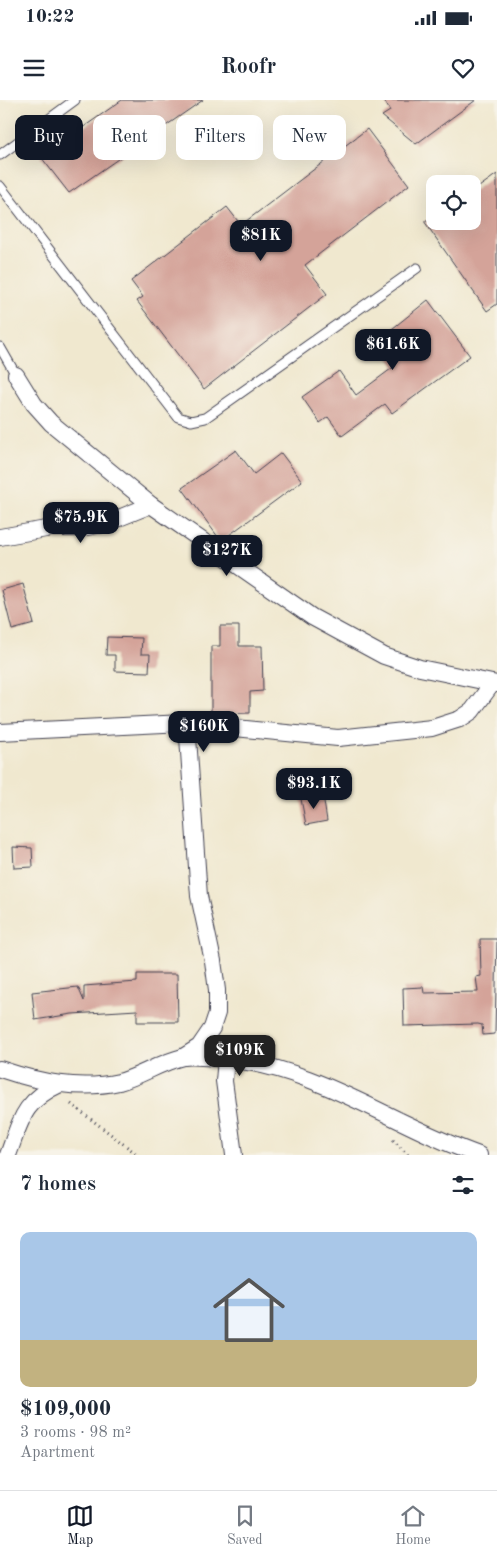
<!DOCTYPE html>
<html lang="en">
<head>
<meta charset="utf-8">
<style>
  :root { --surface:#fff; --page:#f2f2f3; --text:#1f2937; --muted:#747a83; --line:#e0e1e3; --accent:#111827 }
  body { margin:0; font-family:"Old Standard TT",serif; background:var(--page); color:var(--text); height:100vh; display:flex; flex-direction:column; font-size:19px; white-space:nowrap }
  * { box-sizing:border-box; margin:0 }
  p { font-size:16px; color:var(--muted) }
  .icon { flex:none; width:28px; height:28px; fill:none; stroke:currentColor; stroke-width:2; stroke-linecap:round; stroke-linejoin:round }
  .map { position:relative; height:1055px; overflow:hidden }
  .sheet { display:flex; flex-direction:column; background:var(--surface); flex:1 }
  .sheet>* { flex:none }
  .hud { position:absolute; left:15px; top:15px; width:468px; height:45px; display:flex; gap:10px }
  .fabs { position:absolute; left:426px; top:75px; display:grid; gap:10px }
  .fabs a { display:grid; place-items:center; width:55px; height:55px; border-radius:10px; background:var(--surface); box-shadow:0 5px 20px #0002; font-size:25px }
  .price { position:absolute; translate:-50% -42px; padding:0 11px; border-radius:10px; background:var(--accent); color:#fff; font-size:16px; line-height:32px; filter:drop-shadow(0 1px 2px #0008) }
  .price::after { content:''; position:absolute; left:50%; top:30px; width:15px; height:11px; margin-left:-8px; background:inherit; clip-path:polygon(0 0,100% 0,50% 100%) }
  .price.on { background:#222; color:#fff }
  ul { padding:0; list-style:none }
  li { display:grid; align-content:center; gap:10px; height:265px; padding:0 20px }
  li+li { border-top:1px solid var(--line) }
  li span { display:grid; place-items:center; height:155px; border-radius:10px; color:#555 }
  li>.icon { margin-inline-start:auto }
  span .icon { width:90px; height:90px; fill:#fffc; stroke-width:1 }
  li b { font-size:21px }
  h2 { display:flex; justify-content:space-between; align-items:center; height:60px; padding:0 20px; font-size:21px }
  .tag { padding:0 18px; border-radius:10px; background:var(--surface); box-shadow:0 5px 20px #0002; font-size:18px; line-height:45px }
  .tag.on { background:var(--accent); color:#fff }
  .status { display:flex; justify-content:space-between; align-items:center; height:35px; padding:0 25px; background:var(--surface); direction:ltr }
  .status svg { height:14px; fill:currentColor }
  header { display:flex; justify-content:space-between; align-items:center; height:65px; padding:0 20px; background:var(--surface); font-size:22px; font-weight:700 }
  .tabs { display:flex; justify-content:space-around; align-items:center; height:70px; border-top:1px solid var(--line); background:var(--surface); font-size:14px; color:var(--muted) }
  .tabs a { display:grid; justify-items:center; gap:2px }
  .tabs .on { color:var(--accent) }
  .map>svg:first-child { display:block }
  .building { fill:#d4a399 }
  .lines { fill:none; stroke-linecap:round; stroke-linejoin:round }
  .service-casing { stroke:#414051; stroke-width:11 }
  .minor-casing { stroke:#414051; stroke-width:18 }
  .path { stroke:#414051; stroke-width:3; stroke-dasharray:1 4; stroke-linecap:butt }
  .service { stroke:#fff; stroke-width:9 }
  .minor { stroke:#fff; stroke-width:16 }
</style>
</head>
<body>
<div class="status"><b>10:22</b><svg viewBox="0 0 49 12"><path d="M0 12V9h3v3zM5 12V6h3v6zM10 12V3h3v9zM15 12V0h3v12zM26 1h20v11H26zM47 4h2v5h-2z"/></svg></div>
<header><svg class="icon" aria-label="menu" viewBox="0 0 24 24"><path d="M4 6h16M4 12h16M4 18h16"/></svg>Roofr<svg class="icon" aria-label="heart" viewBox="0 0 24 24"><path d="M12 20l-8-8c-3-5 5-10 8-4 3-6 11-1 8 4z"/></svg></header>
<div class="map">
<svg width="497" height="1055" viewBox="0 0 497 1055">
  <rect width="100%" height="100%" fill="#f7f3e8"/>
  <filter id="ink" filterUnits="userSpaceOnUse"><feTurbulence type="fractalNoise" baseFrequency=".02" numOctaves="2"/><feDisplacementMap in="SourceGraphic" scale="10" xChannelSelector="R" yChannelSelector="G"/><feConvolveMatrix kernelMatrix="1 2 1 2 8 2 1 2 1" color-interpolation-filters="sRGB"/></filter>
  <filter id="wash" filterUnits="userSpaceOnUse"><feTurbulence type="fractalNoise" baseFrequency=".0096" numOctaves="4" result="noise"/><feDisplacementMap in="SourceGraphic" scale="20" xChannelSelector="R" yChannelSelector="G"/><feGaussianBlur stdDeviation="1.12" result="paint"/><feColorMatrix in="noise" values="0 0 0 0 0 0 0 0 0 0 0 0 0 0 0 0 0 1.4 0 .05"/><feComposite in="paint" operator="in"/></filter>
  <g filter="url(#wash)">
    <rect width="100%" height="100%" fill="#f0e8cf"/>
    <g id="blocks">
      <g class="building">
        <path d="M122 0H203L69 93 41 57Z"/>
        <path d="M384 0H476L416 44 382 16 390 11Z"/>
        <path d="M367 29 409 85 305 165 327 194 204 289 137 201 143 197 131 181 227 107 241 125Z"/>
        <path d="M497 74V204L487 211 424 121H472V92Z"/>
        <path d="M428 200 470 256 392 313 385 304 342 336 328 317 320 323 302 297 339 271 356 295 395 266 377 241Z"/>
        <path d="M236 350 254 374 281 353 302 381 221 441 182 388Z"/>
        <path d="M23 484 34 524 12 530 2 490Z"/>
        <path d="M220 526H239V546H262L263 591 250 592V613L211 614V546H220Z"/>
        <path d="M107 537 142 538 141 554H150L149 572 115 571V555H106Z"/>
        <path d="M323 695 327 721 306 725 301 699Z"/>
        <path d="M13 747 32 748 33 767 14 768Z"/>
        <path d="M480 839H497L495 934 483 935 482 925 478 924 404 926 403 888 423 887 424 893 478 892 476 877 481 876Z"/>
        <path d="M137 874H177L178 922H137V910L72 914 35 920 32 892 78 887 84 901V886L137 882Z"/>
      </g>
    </g>
  </g>
  <g filter="url(#ink)">
    <use href="#blocks" fill-opacity="0" stroke="#414051" stroke-width="1"/>
    <g class="lines">
      <defs>
        <g id="service">
          <path d="M0 55 75 0"/>
          <path d="M0 86 178 317 191 321 205 318 417 168"/>
          <path d="M0 247 16 275"/>
        </g>
        <g id="minor">
          <path d="M16 275 34 304 51 323 151 405 312 517 384 556 420 568 497 584"/>
          <path d="M0 437 52 428H81L104 424 151 405"/>
          <path d="M0 632 184 623"/>
          <path d="M183 957 199 947 212 928 217 913V890L213 861 199 796 188 637 184 623 338 638 432 628 460 619 472 611 492 584"/>
          <path d="M226 959 224 981 234 1055"/>
          <path d="M0 969C39 982 79 991 119 982 141 976 161 962 183 957 195 955 212 958 224 959 316 966 394 1026 479 1055"/>
          <path d="M8 1055C21 1020 23 1001 60 984"/>
        </g>
      </defs>
      <use href="#service" class="service-casing"/>
      <use href="#minor" class="minor-casing"/>
      <g class="path">
        <path d="M71 1004 138 1055"/>
        <path d="M393 1040 408 1055"/>
      </g>
      <use href="#service" class="service"/>
      <use href="#minor" class="minor"/>
    </g>
  </g>
</svg>
<div class="fabs">
<a><svg class="icon" aria-label="locate" viewBox="0 0 24 24"><circle cx="12" cy="12" r="6"/><path d="M12 2v4M12 18v4M2 12h4M18 12h4"/></svg></a>
</div>
<b class="price" style="left:261px;top:162px">$81K</b>
<b class="price" style="left:393px;top:271px">$61.6K</b>
<b class="price" style="left:81px;top:444px">$75.9K</b>
<b class="price" style="left:227px;top:477px">$127K</b>
<b class="price" style="left:204px;top:653px">$160K</b>
<b class="price" style="left:314px;top:710px">$93.1K</b>
<b class="price on" style="left:240px;top:977px">$109K</b>
<div class="hud">
<a class="tag on">Buy</a>
<a class="tag">Rent</a>
<a class="tag">Filters</a>
<a class="tag">New</a>
</div>
</div>
<section class="sheet">
<h2>7 homes<svg class="icon" aria-label="filters" viewBox="0 0 24 24"><path d="M4 7h16M4 17h16"/><circle cx="9" cy="7" r="2"/><circle cx="15" cy="17" r="2"/></svg></h2>
<ul>
<li><span style="background:linear-gradient(#a9c7e8 70%,#c2b280 0)"><svg class="icon" aria-label="home" viewBox="0 0 24 24"><path d="M3 11l9-7 9 7M6 9v11h12V9"/></svg></span><div><b>$109,000</b><p>3 rooms · 98 m²</p><p>Apartment</p></div></li>
</ul>
</section>
<nav class="tabs">
<a class="on"><svg class="icon" aria-label="map" viewBox="0 0 24 24"><path d="M3 6l6-2 6 2 6-2v14l-6 2-6-2-6 2zM9 4v14M15 6v14"/></svg>Map</a>
<a><svg class="icon" aria-label="saved" viewBox="0 0 24 24"><path d="M7 4h10v16l-5-4-5 4z"/></svg>Saved</a>
<a><svg class="icon" aria-label="home" viewBox="0 0 24 24"><path d="M3 11l9-7 9 7M6 9v11h12V9"/></svg>Home</a>
</nav>
</body>
</html>
